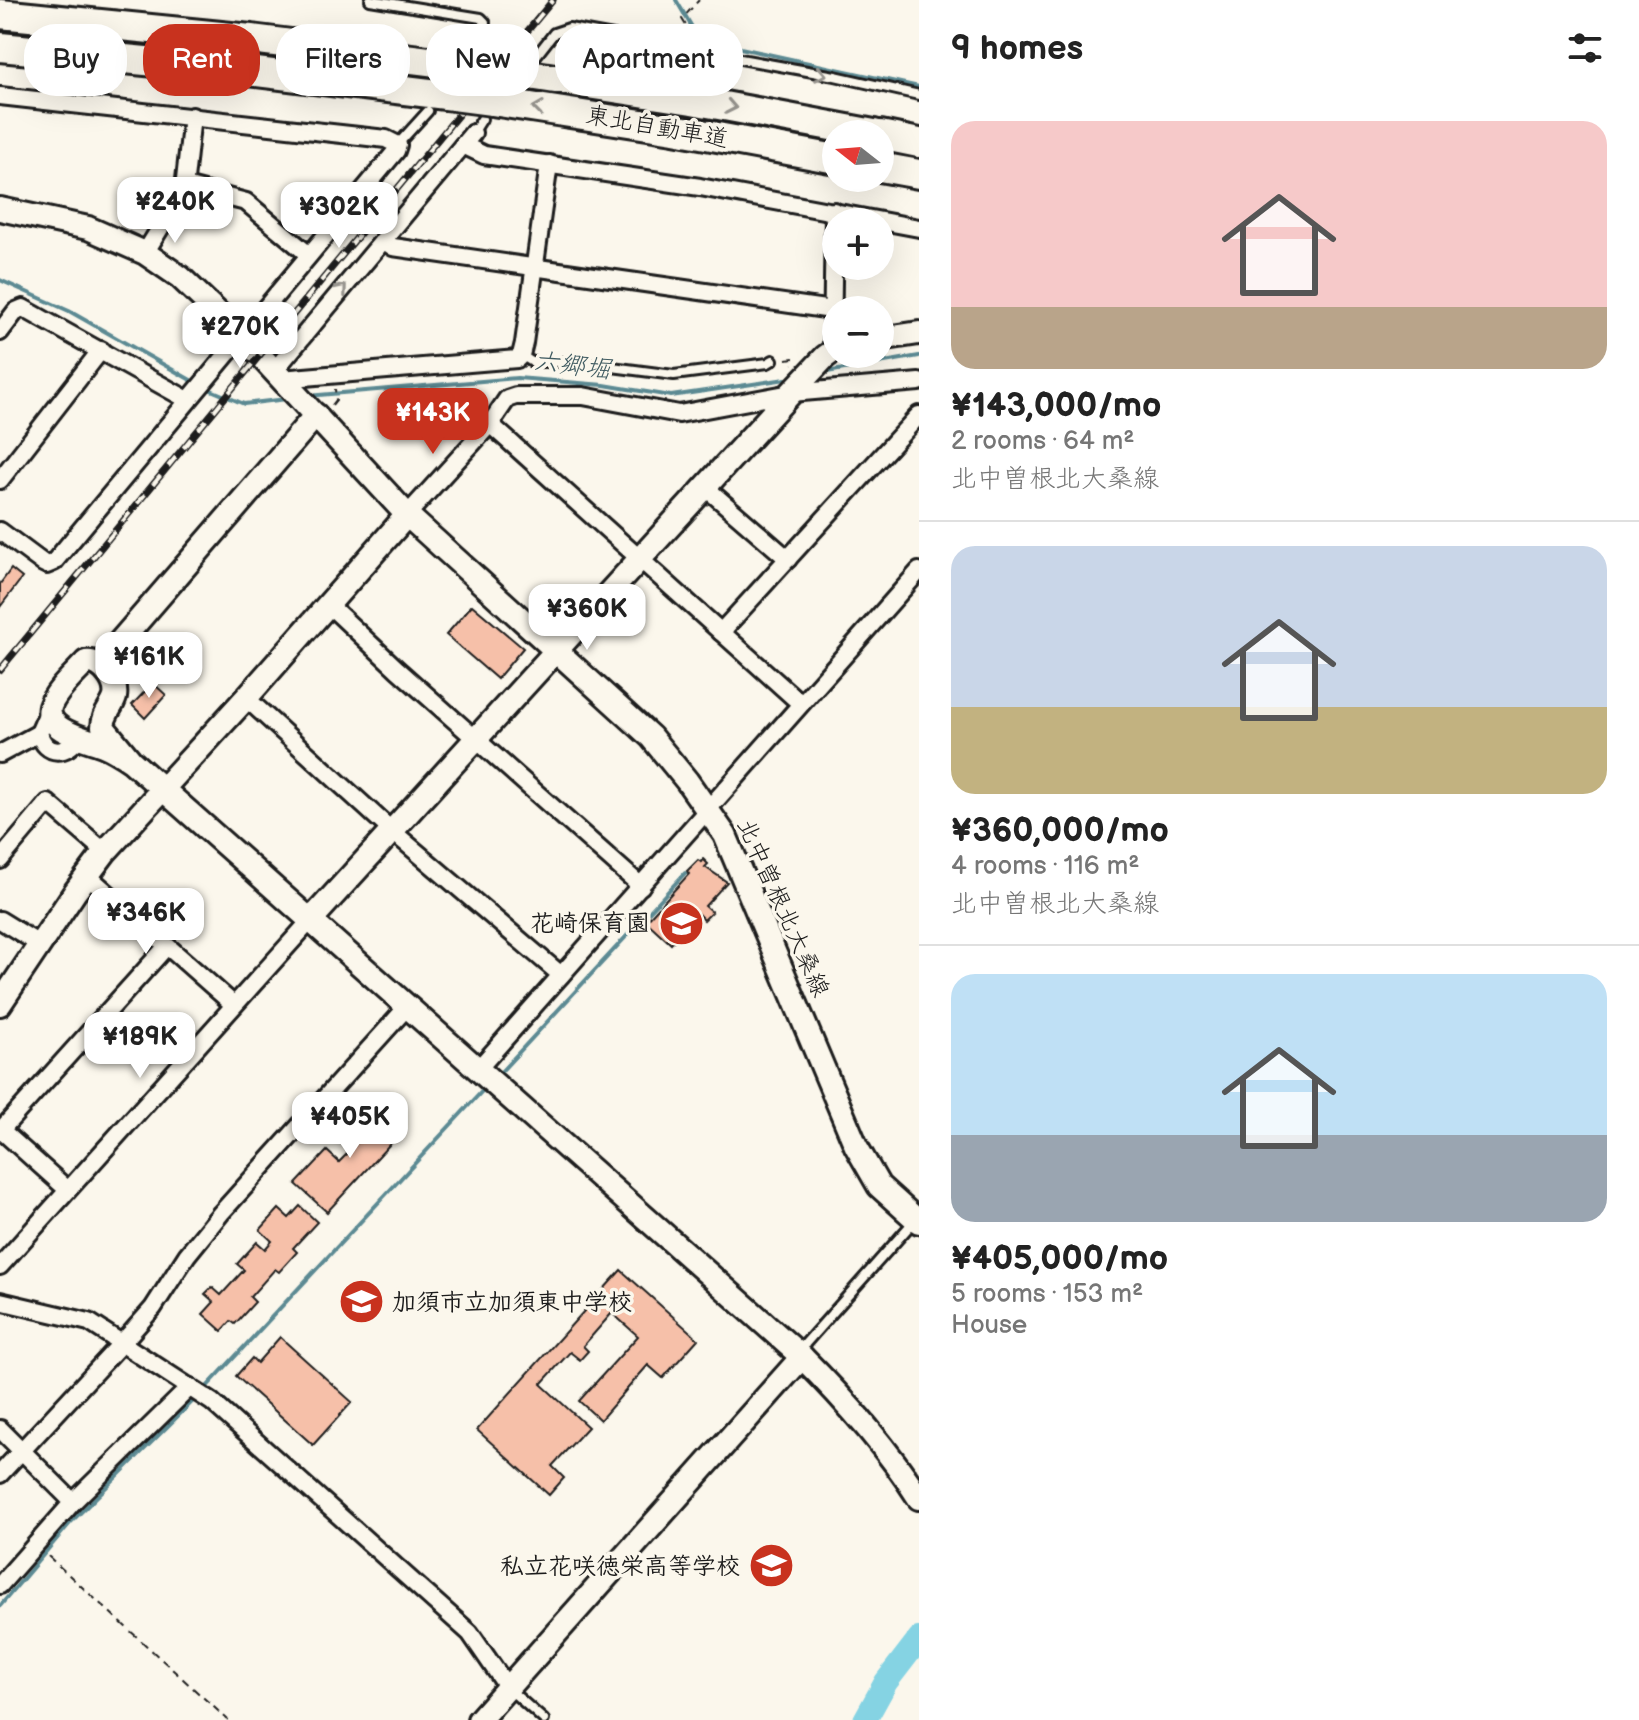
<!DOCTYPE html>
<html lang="en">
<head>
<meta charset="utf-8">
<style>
  :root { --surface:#fff; --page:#f6f6f6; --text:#222; --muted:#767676; --line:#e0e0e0; --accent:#c8321e }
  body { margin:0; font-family:"Balsamiq Sans","Klee One",sans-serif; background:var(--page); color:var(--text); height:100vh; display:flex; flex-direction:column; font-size:30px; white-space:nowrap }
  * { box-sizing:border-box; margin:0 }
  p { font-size:26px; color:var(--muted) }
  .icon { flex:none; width:44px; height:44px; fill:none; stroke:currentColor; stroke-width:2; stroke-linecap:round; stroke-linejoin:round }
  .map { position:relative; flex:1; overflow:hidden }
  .side { display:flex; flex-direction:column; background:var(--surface); width:720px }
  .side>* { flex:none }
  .banner { position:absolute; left:24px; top:24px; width:760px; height:72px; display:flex; gap:16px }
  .needle { width:52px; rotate:287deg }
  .buttons { position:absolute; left:822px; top:120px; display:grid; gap:16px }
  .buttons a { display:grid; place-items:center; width:72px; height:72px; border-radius:50%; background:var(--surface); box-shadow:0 8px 32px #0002; font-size:40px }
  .price { position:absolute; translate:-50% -68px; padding:0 18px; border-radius:16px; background:#fff; color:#222; font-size:26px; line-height:52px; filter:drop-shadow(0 2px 4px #0008) }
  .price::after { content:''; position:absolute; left:50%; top:48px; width:24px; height:18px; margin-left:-12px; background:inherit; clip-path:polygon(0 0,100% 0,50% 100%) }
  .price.active { background:var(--accent); color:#fff }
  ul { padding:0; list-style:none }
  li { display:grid; align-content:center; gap:16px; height:424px; padding:0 32px }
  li+li { border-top:2px solid var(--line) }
  li span { display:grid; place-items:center; height:248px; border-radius:24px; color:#555 }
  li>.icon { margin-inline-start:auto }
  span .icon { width:144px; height:144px; fill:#fffc; stroke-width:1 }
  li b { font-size:34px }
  h2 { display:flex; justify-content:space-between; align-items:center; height:96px; padding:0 32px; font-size:34px }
  .chip { padding:0 28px; border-radius:32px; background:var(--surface); box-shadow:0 8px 32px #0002; font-size:28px; line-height:72px }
  .chip.active { background:var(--accent); color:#fff }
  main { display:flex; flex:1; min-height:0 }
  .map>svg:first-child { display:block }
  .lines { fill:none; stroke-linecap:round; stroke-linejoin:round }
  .stream { stroke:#5b8a93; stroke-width:4 }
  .river { stroke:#85d3e3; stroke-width:24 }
  .building { fill:#f6c0a9; stroke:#1c1c1c; stroke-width:2 }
  .lane-casing { stroke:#1c1c1c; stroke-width:14 }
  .street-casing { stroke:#1c1c1c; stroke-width:22 }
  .secondary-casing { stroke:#1c1c1c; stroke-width:28 }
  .highway-casing { stroke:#1c1c1c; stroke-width:34 }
  .path { stroke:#1c1c1c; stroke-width:2; stroke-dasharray:8 6; stroke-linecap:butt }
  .lane { stroke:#fbf7ec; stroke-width:8 }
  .street { stroke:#fbf7ec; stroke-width:16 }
  .secondary { stroke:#fbf7ec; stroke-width:22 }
  .highway { stroke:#fbf7ec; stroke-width:28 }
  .rail-casing { stroke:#1c1c1c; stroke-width:7 }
  .rail { stroke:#fbf7ec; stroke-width:4; stroke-dasharray:12; stroke-linecap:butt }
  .highway-bridge-casing { stroke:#1c1c1c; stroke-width:34; stroke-linecap:butt }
  .highway-bridge { stroke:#fbf7ec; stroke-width:28 }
  .oneway { stroke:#97948e }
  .labels { text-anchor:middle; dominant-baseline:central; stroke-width:7; stroke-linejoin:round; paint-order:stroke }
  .street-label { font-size:24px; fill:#1c1c1c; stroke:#fbf7ec }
  .poi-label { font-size:24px; font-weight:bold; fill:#1c1c1c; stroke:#fbf7ec; text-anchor:end }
  .water-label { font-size:26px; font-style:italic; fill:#415c62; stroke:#fbf7ec }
</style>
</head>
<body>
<main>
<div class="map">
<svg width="919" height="1720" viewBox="0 0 919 1720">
  <rect width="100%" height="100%" fill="#fbf7ec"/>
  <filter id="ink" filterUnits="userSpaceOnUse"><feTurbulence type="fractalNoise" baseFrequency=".0125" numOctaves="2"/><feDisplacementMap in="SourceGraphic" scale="16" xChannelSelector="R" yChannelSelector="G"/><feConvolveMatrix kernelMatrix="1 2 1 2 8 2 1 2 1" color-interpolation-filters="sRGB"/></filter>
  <g filter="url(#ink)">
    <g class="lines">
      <g class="stream">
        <path d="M676 0 699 39 919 87"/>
        <path d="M0 280 69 311 196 383"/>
        <path d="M827 372 919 356"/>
        <path d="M204 387 244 404 287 399"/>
        <path d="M307 396 517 378 604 385 671 396 786 379"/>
        <path d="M497 1076 685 873"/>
        <path d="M202 1392 485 1088"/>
        <path d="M0 1606 71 1522 196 1398"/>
      </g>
      <path class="river" d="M865 1720 886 1682 919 1639"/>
    </g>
    <g class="building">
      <path d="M11 569 22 578 0 607V584Z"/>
      <path d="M472 605 523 648 497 679 446 635Z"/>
      <path d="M153 683 166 695 145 718 132 705Z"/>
      <path d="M703 859 708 864 705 867 727 882 705 906 712 912 704 920 698 914 671 944 646 921 689 874 687 871 698 860 701 862Z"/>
      <path d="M367 1105 380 1117 384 1112 403 1130 327 1212 296 1184 327 1151 339 1162 351 1150 344 1144 359 1129 356 1126 365 1117 360 1112Z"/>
      <path d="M300 1206 317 1222 293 1248 297 1252 279 1272 275 1269 250 1297 255 1302 235 1324 231 1321 222 1331 203 1314 214 1302 205 1294 212 1287 221 1295 244 1270 237 1264 257 1242 265 1249 272 1241 260 1230 279 1209 289 1218Z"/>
      <path d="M621 1270 698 1339 663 1378 648 1365 600 1420 579 1401 638 1336 612 1313 583 1346 588 1351 580 1360 570 1352 541 1384 588 1427 552 1466 564 1478 549 1495 477 1430Z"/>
      <path d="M280 1337 352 1402 313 1445 236 1376 252 1358 257 1363Z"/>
    </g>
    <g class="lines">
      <defs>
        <g id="lane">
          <path d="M370 0 481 18 485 22 483 37 476 48"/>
          <path d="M536 56 554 33 569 28 835 76 919 95"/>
          <path d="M473 133 482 119"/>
          <path d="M398 144 428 111"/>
          <path d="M521 355 532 362H573L674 375 768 363 773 360"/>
          <path d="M803 1353 805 1344 915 1220"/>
          <path d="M509 1689 544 1720"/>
        </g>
        <g id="street">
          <path d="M0 96 386 139 398 145 396 151 54 562 47 565 43 563 0 531"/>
          <path d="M463 145 484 155 700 187 919 228"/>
          <path d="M185 186 246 202 309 255"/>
          <path d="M383 240 393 247 832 310"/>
          <path d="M145 253 184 189 192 116"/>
          <path d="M0 332 16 311 23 308 188 400"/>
          <path d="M832 351 834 211"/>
          <path d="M274 371 473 133"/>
          <path d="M281 379 517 359 521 355 524 343 549 164"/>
          <path d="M490 424 800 703"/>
          <path d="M0 480 101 350"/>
          <path d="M705 487 788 559"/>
          <path d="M407 515 490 424 507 399 516 396H583L679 414 791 393 919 382"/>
          <path d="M329 605 397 669 641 886"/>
          <path d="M721 632 919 415"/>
          <path d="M246 698 392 831 561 975"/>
          <path d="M49 710 39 733C46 757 67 755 79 737"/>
          <path d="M0 754 39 733"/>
          <path d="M0 860 48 803 105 852"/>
          <path d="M87 875 234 1005"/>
          <path d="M0 920 39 944"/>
          <path d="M478 1069 919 571"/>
          <path d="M0 1129 68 1190"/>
          <path d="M1 1130 166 947"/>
          <path d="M0 1266 310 921"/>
          <path d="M0 1301 89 1322 212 1402 470 1633 508 1688"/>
          <path d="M0 1429 73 1502"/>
          <path d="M0 1474 130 1334 153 1308 187 1255 221 1213 407 1007"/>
          <path d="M0 1585 73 1502 190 1387"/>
        </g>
        <g id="secondary">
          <path d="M0 209 88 228 145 253 180 277 242 336 407 515 651 737 687 781 725 835 856 1146 879 1186 919 1222"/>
          <path d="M880 339 919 333"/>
          <path d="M100 665 316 415"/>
          <path d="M131 761C122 755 113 749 103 745 88 739 44 731 50 707 55 691 75 674 86 662 101 660 118 681 115 697 112 708 103 714 103 727L131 761 802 1357C846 1401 886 1446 919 1498"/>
          <path d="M310 921 791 393 825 357 836 349"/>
          <path d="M0 1004 75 892 105 852 246 698 407 515"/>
          <path d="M479 1720 802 1357"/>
        </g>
        <g id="highway">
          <path d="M0 14 251 39 469 66"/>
          <path d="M0 47 239 70 446 95"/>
          <path d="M516 73 692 100 874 134"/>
          <path d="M492 101 674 129 836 159"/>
          <path d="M880 135 919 143"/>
          <path d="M880 167 919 174"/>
        </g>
      </defs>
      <use href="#lane" class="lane-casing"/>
      <use href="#street" class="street-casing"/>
      <use href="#secondary" class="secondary-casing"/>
      <use href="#highway" class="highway-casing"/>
      <g class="path">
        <path d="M693 37 682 19 699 0"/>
        <path d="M786 359 794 358 793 364"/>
        <path d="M332 405 336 400 335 389"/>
        <path d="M48 1556 228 1720"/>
      </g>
      <use href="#lane" class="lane"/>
      <use href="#street" class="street"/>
      <use href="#secondary" class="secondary"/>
      <use href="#highway" class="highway"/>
      <defs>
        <path id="rail" d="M0 670 553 0"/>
      </defs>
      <use href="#rail" class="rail-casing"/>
      <use href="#rail" class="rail"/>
      <defs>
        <g id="highway-bridge">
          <path d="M469 66 516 73"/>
          <path d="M446 95 492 101"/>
        </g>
      </defs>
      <use href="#highway-bridge" class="highway-bridge-casing"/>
      <use href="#highway-bridge" class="highway-bridge"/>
    </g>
    <defs><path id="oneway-chevron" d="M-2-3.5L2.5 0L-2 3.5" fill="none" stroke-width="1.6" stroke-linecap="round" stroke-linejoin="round" transform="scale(2)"/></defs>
    <g class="oneway">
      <use href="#oneway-chevron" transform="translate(821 74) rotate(11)"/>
      <use href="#oneway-chevron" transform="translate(731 107) rotate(11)"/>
      <use href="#oneway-chevron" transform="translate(538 108) rotate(-172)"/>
      <use href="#oneway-chevron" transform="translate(342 289) rotate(-50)"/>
    </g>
  </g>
  <defs>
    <symbol id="school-disc" viewBox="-11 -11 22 22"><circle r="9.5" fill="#c8321e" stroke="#fbf7ec"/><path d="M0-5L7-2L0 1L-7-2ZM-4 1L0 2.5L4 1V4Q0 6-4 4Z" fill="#fff"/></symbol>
  </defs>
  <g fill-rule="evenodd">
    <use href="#school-disc" x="656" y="898" width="51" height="51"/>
    <use href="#school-disc" x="336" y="1276" width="51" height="51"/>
    <use href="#school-disc" x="746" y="1540" width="51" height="51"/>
  </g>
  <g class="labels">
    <g class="street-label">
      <text transform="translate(657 127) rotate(10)">東北自動車道</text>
      <text transform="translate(783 908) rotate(66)">北中曽根北大桑線</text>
    </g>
    <g class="poi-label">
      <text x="650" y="923">花崎保育園</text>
      <text x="392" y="1302" text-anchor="start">加須市立加須東中学校</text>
      <text x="740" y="1566">私立花咲徳栄高等学校</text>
    </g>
    <g class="water-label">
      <text transform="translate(572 366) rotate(7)">六郷堀</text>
    </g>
  </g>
</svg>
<div class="buttons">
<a><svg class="needle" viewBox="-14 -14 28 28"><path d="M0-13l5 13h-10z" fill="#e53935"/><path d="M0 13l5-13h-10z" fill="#767676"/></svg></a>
<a>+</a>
<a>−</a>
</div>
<b class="price" style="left:175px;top:245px">¥240K</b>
<b class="price" style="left:339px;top:250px">¥302K</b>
<b class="price" style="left:240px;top:370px">¥270K</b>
<b class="price active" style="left:433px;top:456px">¥143K</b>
<b class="price" style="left:587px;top:652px">¥360K</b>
<b class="price" style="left:149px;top:700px">¥161K</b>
<b class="price" style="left:146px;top:956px">¥346K</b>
<b class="price" style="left:140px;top:1080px">¥189K</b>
<b class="price" style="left:350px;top:1160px">¥405K</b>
<div class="banner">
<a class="chip">Buy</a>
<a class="chip active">Rent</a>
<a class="chip">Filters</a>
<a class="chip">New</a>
<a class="chip">Apartment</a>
</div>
</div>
<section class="side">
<h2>9 homes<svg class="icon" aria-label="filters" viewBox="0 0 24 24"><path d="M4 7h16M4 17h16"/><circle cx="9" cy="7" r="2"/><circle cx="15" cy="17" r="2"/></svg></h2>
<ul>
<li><span style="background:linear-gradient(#f6c9c9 75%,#b9a48a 0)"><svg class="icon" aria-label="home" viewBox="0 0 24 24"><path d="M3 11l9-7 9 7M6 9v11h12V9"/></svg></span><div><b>¥143,000/mo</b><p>2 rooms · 64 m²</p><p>北中曽根北大桑線</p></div></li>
<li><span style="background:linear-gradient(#c9d6e8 65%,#c2b280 0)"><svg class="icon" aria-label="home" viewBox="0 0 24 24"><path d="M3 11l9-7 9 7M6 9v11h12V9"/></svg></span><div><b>¥360,000/mo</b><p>4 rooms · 116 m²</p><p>北中曽根北大桑線</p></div></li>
<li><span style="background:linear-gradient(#bfe0f5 65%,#9aa5b1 0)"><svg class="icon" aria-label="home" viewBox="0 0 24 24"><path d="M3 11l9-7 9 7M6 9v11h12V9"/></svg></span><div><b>¥405,000/mo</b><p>5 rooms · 153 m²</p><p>House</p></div></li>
</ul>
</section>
</main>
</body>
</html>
